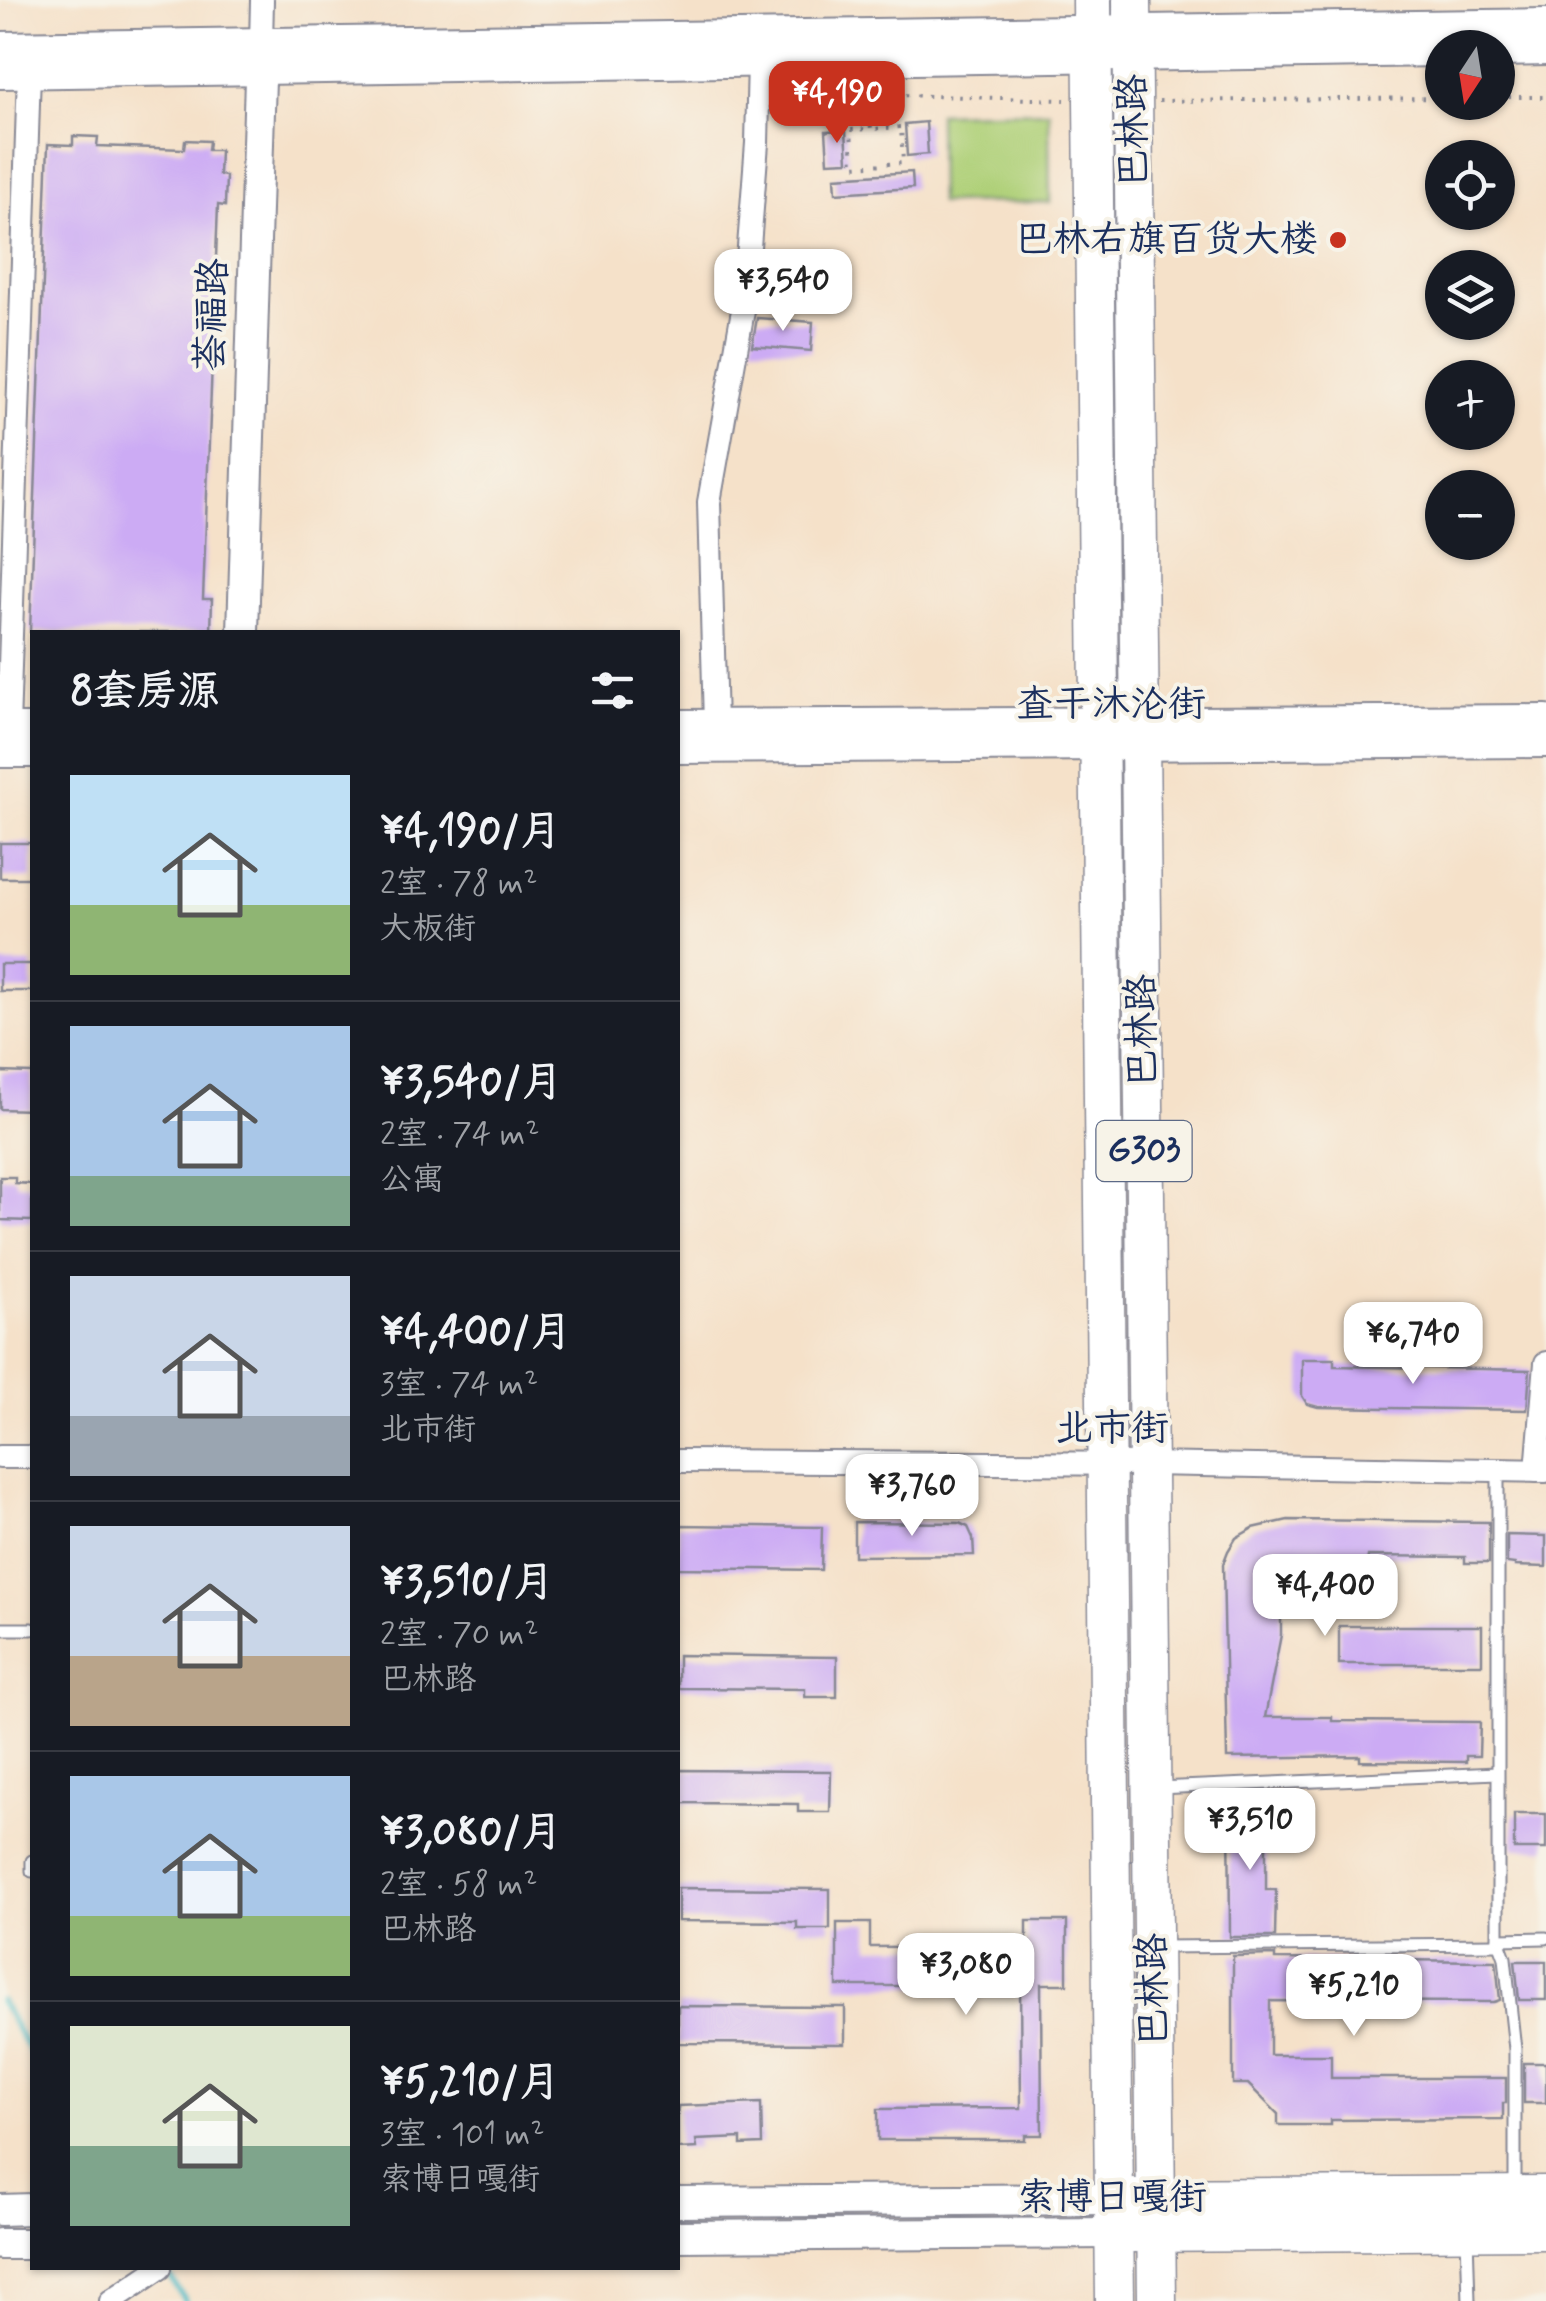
<!DOCTYPE html>
<html lang="zh">
<head>
<meta charset="utf-8">
<style>
  :root { --surface:#171b24; --page:#242831; --text:#f1f3f6; --muted:#9ea1a6; --line:#363941; --accent:#c8321e }
  body { margin:0; font-family:Mynerve,"LXGW WenKai TC",sans-serif; background:var(--page); color:var(--text); height:100vh; display:flex; flex-direction:column; font-size:38px; white-space:nowrap }
  * { box-sizing:border-box; margin:0 }
  p { font-size:32px; color:var(--muted) }
  .icon { flex:none; width:55px; height:55px; fill:none; stroke:currentColor; stroke-width:2; stroke-linecap:round; stroke-linejoin:round }
  .map { position:relative; flex:1; overflow:hidden }
  .sheet { position:absolute; left:30px; top:630px; width:650px; height:1640px; display:flex; flex-direction:column; background:var(--surface); border-radius:0px; box-shadow:0 2px 8px #0004 }
  .sheet>* { flex:none }
  .needle { width:65px; rotate:192deg }
  .buttons { position:absolute; left:1425px; top:30px; display:grid; gap:20px }
  .buttons a { display:grid; place-items:center; width:90px; height:90px; border-radius:50%; background:var(--surface); box-shadow:0 2px 8px #0004; font-size:50px }
  .price { position:absolute; translate:-50% -85px; padding:0 22px; border-radius:20px; background:#fff; color:#222; font-size:32px; line-height:65px; filter:drop-shadow(0 2px 5px #0008) }
  .price::after { content:''; position:absolute; left:50%; top:60px; width:30px; height:22px; margin-left:-15px; background:inherit; clip-path:polygon(0 0,100% 0,50% 100%) }
  .price.selected { background:var(--accent); color:#fff }
  ul { padding:0; list-style:none }
  li { display:flex; align-items:center; gap:30px; height:250px; padding:0 40px }
  li+li { border-top:2px solid var(--line) }
  li span { display:grid; place-items:center; flex:none; width:280px; height:200px; border-radius:0px; color:#555 }
  li>.icon { margin-inline-start:auto }
  span .icon { width:120px; height:120px; fill:#fffc; stroke-width:1 }
  li b { font-size:42px }
  h2 { display:flex; justify-content:space-between; align-items:center; height:120px; padding:0 40px; font-size:42px }
  .map>svg:first-child { display:block }
  .green { fill:#afd078; stroke:#65806b; stroke-width:2.5 }
  .lines { fill:none; stroke-linecap:round; stroke-linejoin:round }
  .stream { stroke:#4fbcc7; stroke-width:6 }
  .building { fill:#ccabf4 }
  .service-casing { stroke:#888894; stroke-width:15 }
  .minor-casing { stroke:#888894; stroke-width:26 }
  .tertiary-casing { stroke:#888894; stroke-width:34 }
  .secondary-casing { stroke:#888894; stroke-width:36 }
  .primary-casing { stroke:#888894; stroke-width:41 }
  .path { stroke:#888894; stroke-width:4; stroke-dasharray:2.5 8; stroke-linecap:butt }
  .service { stroke:#fff; stroke-width:11 }
  .minor { stroke:#fff; stroke-width:22 }
  .tertiary { stroke:#fff; stroke-width:30 }
  .secondary { stroke:#fff; stroke-width:32 }
  .primary { stroke:#fff; stroke-width:38 }
  .poi-dot { fill:#c8321e; stroke:#f7f3e8; stroke-width:4 }
  .labels { text-anchor:middle; dominant-baseline:central; stroke-width:8; stroke-linejoin:round; paint-order:stroke }
  .shield { fill:#f7f3e8; stroke:#5d6a87; stroke-width:2.5 }
  .shield-label { font-size:35px; font-weight:bold; fill:#1b2f5e }
  .street-label { font-size:38px; fill:#1b2f5e; stroke:#f7f3e8 }
  .poi-label { font-size:38px; fill:#1b2f5e; stroke:#f7f3e8; text-anchor:end }
</style>
</head>
<body>
<div class="map">
<svg width="1546" height="2301" viewBox="0 0 1546 2301">
  <rect width="100%" height="100%" fill="#f7f3e8"/>
  <filter id="ink" filterUnits="userSpaceOnUse"><feTurbulence type="fractalNoise" baseFrequency=".01" numOctaves="2"/><feDisplacementMap in="SourceGraphic" scale="20" xChannelSelector="R" yChannelSelector="G"/><feConvolveMatrix kernelMatrix="1 2 1 2 8 2 1 2 1" color-interpolation-filters="sRGB"/></filter>
  <filter id="wash" filterUnits="userSpaceOnUse"><feTurbulence type="fractalNoise" baseFrequency=".0048" numOctaves="4" result="noise"/><feDisplacementMap in="SourceGraphic" scale="40" xChannelSelector="R" yChannelSelector="G"/><feGaussianBlur stdDeviation="2.25" result="paint"/><feColorMatrix in="noise" values="0 0 0 0 0 0 0 0 0 0 0 0 0 0 0 0 0 1.4 0 .05"/><feComposite in="paint" operator="in"/></filter>
  <g filter="url(#wash)">
    <rect width="100%" height="100%" fill="#f5e1c9"/>
    <path class="green" d="M1049 111 1050 202 939 203 938 113Z"/>
    <g class="lines">
      <g class="stream">
        <path d="M0 2001 32 2055"/>
        <path d="M165 2268 185 2301"/>
      </g>
    </g>
    <g id="blocks">
      <g class="building">
        <path d="M926 122 928 154 907 156 905 124Z"/>
        <path d="M846 130 848 161 828 162 826 131Z"/>
        <path d="M73 136 98 137 97 146 184 149 185 140 209 141 208 150H220L219 175 226 176 225 206 218 205 203 599H212L211 632H30L48 144 73 145Z"/>
        <path d="M912 172 913 188 836 193 835 177Z"/>
        <path d="M757 318 813 322 811 351 752 346Z"/>
        <rect x="0" y="843" width="32" height="35"/>
        <rect x="0" y="964" width="32" height="27"/>
        <path d="M0 1072 32 1073V1110L0 1109Z"/>
        <path d="M0 1177H15V1183L32 1184V1221L0 1220Z"/>
        <path d="M1302 1359H1334V1366L1530 1370 1527 1410 1318 1407 1307 1404 1302 1396Z"/>
        <path d="M1288 1520 1489 1522V1563H1465V1557L1368 1556 1367 1563 1318 1562V1568H1281V1635L1265 1717H1332V1721L1480 1722 1479 1756H1466V1762L1360 1761V1756L1227 1758 1223 1564 1228 1551 1236 1538 1253 1528Z"/>
        <path d="M854 1522 959 1523 968 1527 973 1538 974 1555 854 1556Z"/>
        <path d="M678 1525 822 1527 821 1570 678 1568Z"/>
        <path d="M1507 1535 1546 1536V1567L1515 1566V1564L1507 1563Z"/>
        <rect x="1339" y="1626" width="143" height="38"/>
        <path d="M678 1655 837 1657V1697H805V1689L678 1688Z"/>
        <path d="M678 1770 831 1771 830 1812H798V1804L678 1803Z"/>
        <path d="M1229 1803H1266V1890H1276L1275 1937H1230Z"/>
        <rect x="1514" y="1814" width="32" height="35"/>
        <path d="M678 1888 830 1889V1929H797V1922L678 1921Z"/>
        <path d="M1027 1921H1067V1984H1041L1042 2135H1025V2140H878V2109L1021 2108 1020 1985H968V1989H932V1986H837V1923H870V1947L1027 1946Z"/>
        <path d="M1275 1955V1959L1496 1961 1500 2000 1494 2002 1270 2001V2055H1331V2078H1506V2103H1503V2119L1331 2120V2125H1278V2114L1248 2084H1233V1956Z"/>
        <path d="M1515 1961H1546V2000H1519Z"/>
        <path d="M678 2006 845 2007V2044L678 2043Z"/>
        <rect x="1524" y="2063" width="22" height="40"/>
        <path d="M761 2103 762 2144 741 2145V2138L696 2140 697 2148 678 2149V2106Z"/>
      </g>
    </g>
  </g>
  <g filter="url(#ink)">
    <use href="#blocks" fill-opacity="0" stroke="#888894" stroke-width="2.5"/>
    <g class="lines">
      <defs>
        <g id="service">
          <path d="M1498 1470V1939L1505 1958 1515 2049V2191"/>
          <path d="M0 1629H32"/>
          <path d="M1157 1788 1497 1773"/>
          <path d="M32 1871V1861"/>
          <path d="M1498 1939 1546 1938"/>
          <path d="M1157 1947 1498 1944"/>
          <path d="M1467 2235 1469 2301"/>
        </g>
        <g id="minor">
          <path d="M261 44 262 0"/>
          <path d="M715 725 709 502 745 299 757 143 759 60"/>
          <path d="M8 729 29 72"/>
          <path d="M0 1457H32"/>
          <path d="M678 1461 1147 1464 1546 1471"/>
          <path d="M1537 1471 1546 1363"/>
          <path d="M111 2301 160 2268"/>
        </g>
        <g id="tertiary">
          <path d="M243 632 261 46"/>
          <path d="M678 725 1546 720"/>
          <path d="M0 729H32"/>
          <path d="M678 748 1546 742"/>
          <path d="M0 752H32"/>
          <path d="M678 2202 1113 2199"/>
          <path d="M0 2210 32 2209"/>
          <path d="M678 2236 1113 2233"/>
          <path d="M0 2244H32"/>
        </g>
        <g id="secondary">
          <path d="M0 48 1546 25"/>
          <path d="M1498 50 1546 49"/>
          <path d="M0 72 1442 50"/>
        </g>
        <g id="primary">
          <path d="M1092 0 1115 2301"/>
          <path d="M1132 0 1157 2301"/>
          <path d="M1134 2198 1546 2195"/>
          <path d="M1131 2233 1546 2230"/>
        </g>
      </defs>
      <use href="#service" class="service-casing"/>
      <use href="#minor" class="minor-casing"/>
      <use href="#tertiary" class="tertiary-casing"/>
      <use href="#secondary" class="secondary-casing"/>
      <use href="#primary" class="primary-casing"/>
      <g class="path">
        <path d="M780 88 867 94 1065 100"/>
        <path d="M867 94 871 129 851 130 853 166 903 163 901 127 871 129"/>
        <path d="M1498 97H1546"/>
        <path d="M1159 101 1442 98"/>
      </g>
      <use href="#service" class="service"/>
      <use href="#minor" class="minor"/>
      <use href="#tertiary" class="tertiary"/>
      <use href="#secondary" class="secondary"/>
      <use href="#primary" class="primary"/>
    </g>
  </g>
  <circle class="poi-dot" cx="1338" cy="240" r="10"/>
  <g class="labels">
    <rect class="shield" x="1096.5" y="1121" width="95" height="60" rx="8"/>
    <g class="shield-label">
      <text x="1144" y="1151">G303</text>
    </g>
    <g class="street-label">
      <text transform="translate(1134 131) rotate(-91)">巴林路</text>
      <text transform="translate(213 315) rotate(-88)">荟福路</text>
      <text x="1111" y="705">查干沐沦街</text>
      <text transform="translate(1143 1031) rotate(-91)">巴林路</text>
      <text x="1112" y="1429">北市街</text>
      <text transform="translate(1154 1990) rotate(-91)">巴林路</text>
      <text x="1112" y="2198">索博日嘎街</text>
    </g>
    <g class="poi-label">
      <text x="1318" y="240">巴林右旗百货大楼</text>
    </g>
  </g>
</svg>
<div class="buttons">
<a><svg class="needle" viewBox="-14 -14 28 28"><path d="M0-13l5 13h-10z" fill="#e53935"/><path d="M0 13l5-13h-10z" fill="#9ea1a6"/></svg></a>
<a><svg class="icon" aria-label="locate" viewBox="0 0 24 24"><circle cx="12" cy="12" r="6"/><path d="M12 2v4M12 18v4M2 12h4M18 12h4"/></svg></a>
<a><svg class="icon" aria-label="layers" viewBox="0 0 24 24"><path d="M12 4l9 5-9 5-9-5zM3 14l9 5 9-5"/></svg></a>
<a>+</a>
<a>−</a>
</div>
<b class="price selected" style="left:837px;top:146px">¥4,190</b>
<b class="price" style="left:783px;top:334px">¥3,540</b>
<b class="price" style="left:1413px;top:1387px">¥6,740</b>
<b class="price" style="left:912px;top:1539px">¥3,760</b>
<b class="price" style="left:1325px;top:1639px">¥4,400</b>
<b class="price" style="left:1250px;top:1873px">¥3,510</b>
<b class="price" style="left:966px;top:2018px">¥3,080</b>
<b class="price" style="left:1354px;top:2039px">¥5,210</b>
<section class="sheet">
<h2>8套房源<svg class="icon" aria-label="filters" viewBox="0 0 24 24"><path d="M4 7h16M4 17h16"/><circle cx="9" cy="7" r="2"/><circle cx="15" cy="17" r="2"/></svg></h2>
<ul>
<li><span style="background:linear-gradient(#bfe0f5 65%,#8fb573 0)"><svg class="icon" aria-label="home" viewBox="0 0 24 24"><path d="M3 11l9-7 9 7M6 9v11h12V9"/></svg></span><div><b>¥4,190/月</b><p>2室 · 78 m²</p><p>大板街</p></div></li>
<li><span style="background:linear-gradient(#a9c7e8 75%,#7fa58c 0)"><svg class="icon" aria-label="home" viewBox="0 0 24 24"><path d="M3 11l9-7 9 7M6 9v11h12V9"/></svg></span><div><b>¥3,540/月</b><p>2室 · 74 m²</p><p>公寓</p></div></li>
<li><span style="background:linear-gradient(#c9d6e8 70%,#9aa5b1 0)"><svg class="icon" aria-label="home" viewBox="0 0 24 24"><path d="M3 11l9-7 9 7M6 9v11h12V9"/></svg></span><div><b>¥4,400/月</b><p>3室 · 74 m²</p><p>北市街</p></div></li>
<li><span style="background:linear-gradient(#c9d6e8 65%,#b9a48a 0)"><svg class="icon" aria-label="home" viewBox="0 0 24 24"><path d="M3 11l9-7 9 7M6 9v11h12V9"/></svg></span><div><b>¥3,510/月</b><p>2室 · 70 m²</p><p>巴林路</p></div></li>
<li><span style="background:linear-gradient(#a9c7e8 70%,#8fb573 0)"><svg class="icon" aria-label="home" viewBox="0 0 24 24"><path d="M3 11l9-7 9 7M6 9v11h12V9"/></svg></span><div><b>¥3,080/月</b><p>2室 · 58 m²</p><p>巴林路</p></div></li>
<li><span style="background:linear-gradient(#dfe7d0 60%,#7fa58c 0)"><svg class="icon" aria-label="home" viewBox="0 0 24 24"><path d="M3 11l9-7 9 7M6 9v11h12V9"/></svg></span><div><b>¥5,210/月</b><p>3室 · 101 m²</p><p>索博日嘎街</p></div></li>
</ul>
</section>
</div>
</body>
</html>
